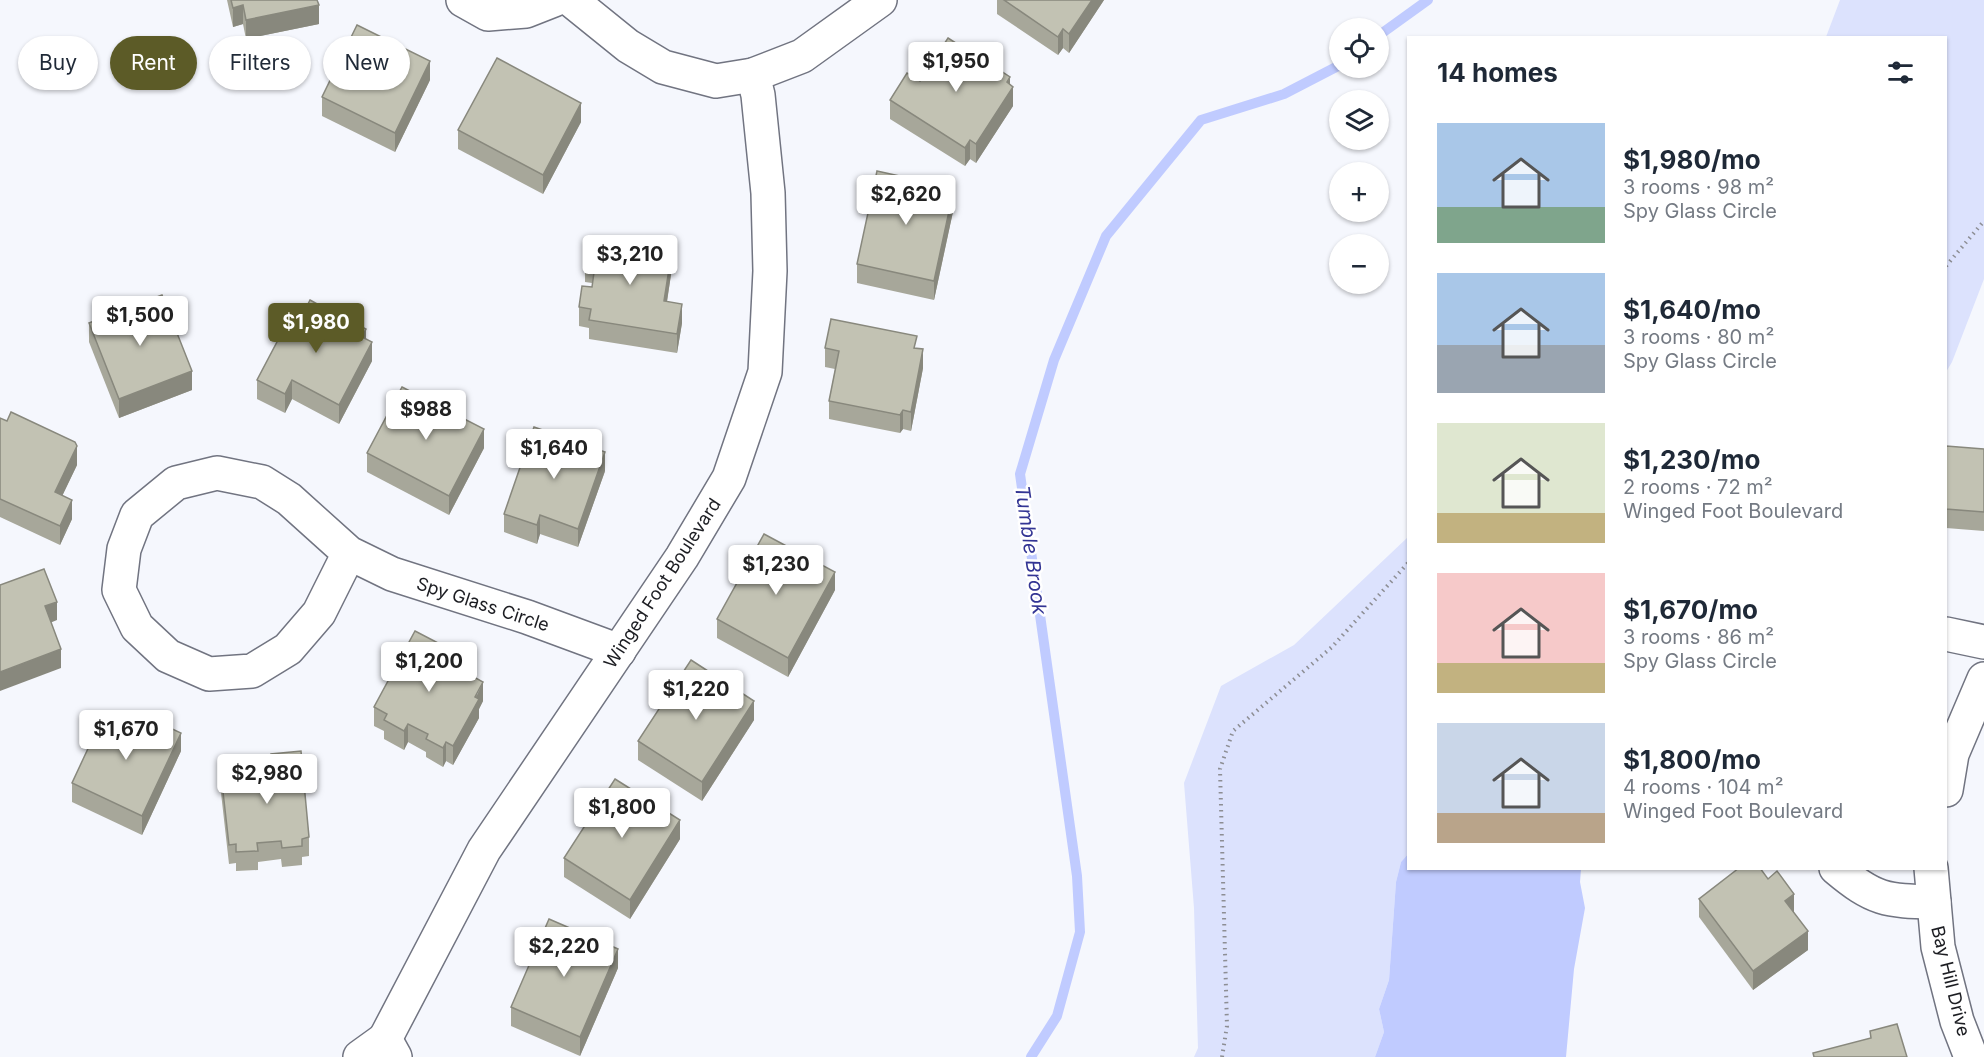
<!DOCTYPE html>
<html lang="en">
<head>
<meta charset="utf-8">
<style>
  :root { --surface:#fff; --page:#f6f6f7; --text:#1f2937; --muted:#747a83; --accent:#5c5b27 }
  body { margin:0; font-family:Inter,sans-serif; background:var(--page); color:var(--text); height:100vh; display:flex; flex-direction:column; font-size:22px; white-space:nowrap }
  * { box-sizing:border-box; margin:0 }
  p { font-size:20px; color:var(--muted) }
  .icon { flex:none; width:33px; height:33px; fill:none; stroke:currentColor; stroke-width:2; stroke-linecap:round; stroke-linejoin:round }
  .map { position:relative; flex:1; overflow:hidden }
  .side { position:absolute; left:1407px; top:36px; width:540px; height:834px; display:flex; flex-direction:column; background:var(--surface); border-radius:0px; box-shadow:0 2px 4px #0004 }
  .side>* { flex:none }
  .banner { position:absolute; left:18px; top:36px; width:570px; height:54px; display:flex; gap:12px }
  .fabs { position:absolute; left:1329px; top:18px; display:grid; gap:12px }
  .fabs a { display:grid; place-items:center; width:60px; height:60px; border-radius:50%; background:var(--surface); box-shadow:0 2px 4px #0004; font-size:30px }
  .price { position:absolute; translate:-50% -51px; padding:0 14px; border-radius:6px; background:#fff; color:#222; font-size:20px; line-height:39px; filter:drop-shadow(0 2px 3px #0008) }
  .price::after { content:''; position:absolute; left:50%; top:36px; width:18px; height:14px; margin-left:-9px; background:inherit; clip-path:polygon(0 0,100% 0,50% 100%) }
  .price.active { background:var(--accent); color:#fff }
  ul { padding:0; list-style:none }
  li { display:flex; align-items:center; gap:18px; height:150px; padding:0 30px }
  li span { display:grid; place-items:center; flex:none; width:168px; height:120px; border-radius:0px; color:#555 }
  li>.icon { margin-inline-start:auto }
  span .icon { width:72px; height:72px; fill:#fffc; stroke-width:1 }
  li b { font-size:26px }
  h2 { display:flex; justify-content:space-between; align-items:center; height:72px; padding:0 30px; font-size:26px }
  .pill { padding:0 21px; border-radius:27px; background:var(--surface); box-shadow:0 2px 4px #0004; font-size:21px; line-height:54px }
  .pill.active { background:var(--accent); color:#fff }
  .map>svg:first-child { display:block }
  .green { fill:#dce2fd }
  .water { fill:#c0cbff }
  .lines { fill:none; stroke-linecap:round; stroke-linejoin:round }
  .stream { stroke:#c0cbff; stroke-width:10 }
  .street-casing { stroke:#717481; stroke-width:36 }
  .path { stroke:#8d8e94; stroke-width:4; stroke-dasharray:1.5 4.5; stroke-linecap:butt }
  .street { stroke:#fff; stroke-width:33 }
  .wall { fill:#a7a79a }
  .shaded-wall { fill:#88887d }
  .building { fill:#c2c2b3; stroke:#88887d; stroke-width:1.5 }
  .labels { text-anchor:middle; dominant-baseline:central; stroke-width:5; stroke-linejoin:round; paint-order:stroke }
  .street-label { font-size:18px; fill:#1c1d22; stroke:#fff }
  .water-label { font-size:20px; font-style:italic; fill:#333594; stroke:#fff }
</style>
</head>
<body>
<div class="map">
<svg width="1984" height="1057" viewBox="0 0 1984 1057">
  <rect width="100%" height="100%" fill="#f5f7fd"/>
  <g class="green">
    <path d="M1840 0H1984V279L1952 362 1946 372V38L1826 37Z"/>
    <path d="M1408 537V854L1401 862 1396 882 1389 980 1379 1009 1384 1032 1375 1057H1194L1198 1048 1194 908 1184 783 1221 686 1294 645Z"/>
  </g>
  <path class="water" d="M1408 854V868L1581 869 1580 882 1585 908 1574 969 1566 1057H1375L1384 1032 1379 1009 1389 980 1396 882 1401 862Z"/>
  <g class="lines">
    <g class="stream">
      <path d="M1378 36 1428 0"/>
      <path d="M1031 1057 1057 1016 1080 932 1077 876 1020 474 1054 360 1106 236 1201 120 1284 94 1340 65"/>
    </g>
    <defs>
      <g id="street">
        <path d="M463 0 488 14 526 11 554 0"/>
        <path d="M571 0 628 46 663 67 716 81 753 75 802 56 880 0"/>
        <path d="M349 553 319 613 288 649 252 671 209 674 168 656 137 627 119 590 124 549 137 515 176 483 217 473 262 482 289 499 349 553 392 574 527 617 619 651"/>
        <path d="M1946 634 1984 642"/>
        <path d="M1946 790 1952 754 1984 679"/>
        <path d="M1836 868C1874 900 1886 901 1934 902"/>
        <path d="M1931 868 1938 947 1957 1021 1971 1057"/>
        <path d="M385 1039 484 850 682 557 729 478 765 372 770 271 768 193 758 95 753 75"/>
        <path d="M360 1057 385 1039 395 1057"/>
      </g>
    </defs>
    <use href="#street" class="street-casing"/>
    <g class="path">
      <path d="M1946 266 1984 221"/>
      <path d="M1222 1057 1227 1026 1220 769 1233 731 1332 647 1408 563"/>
    </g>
    <use href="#street" class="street"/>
  </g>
  <g class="wall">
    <path d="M227 0H317L319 24 246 39 243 24 233 27Z"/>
    <path d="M997 0H1104L1069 53 1063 48 1058 55 997 14Z"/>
    <path d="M998 70 1010 85 1013 106 976 163 970 159 965 166 890 119V100L920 81Z"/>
    <path d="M430 80 395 152 322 116V97Z"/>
    <path d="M581 122 543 194 458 149V130Z"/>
    <path d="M954 207 934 300 857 283V264Z"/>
    <path d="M585 263 672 268 667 302 682 323 677 353 589 339V328L579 326V307L592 287V283L585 282Z"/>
    <path d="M328 318 366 339 372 361 339 424 292 399 285 413 257 399V380Z"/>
    <path d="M89 323 192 390 119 418 89 342Z"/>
    <path d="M825 348H917L923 368 911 431 903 429 900 433 829 419V401L835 369 825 367Z"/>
    <path d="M0 418 77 465 62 496 72 519 60 545 0 517Z"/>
    <path d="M1946 446 1984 449V531L1946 528Z"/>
    <path d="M484 448 449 515 367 472V453Z"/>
    <path d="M605 471 578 547 540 534 537 544 504 532V514Z"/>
    <path d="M835 590 788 677 717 638V619Z"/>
    <path d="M444 660 483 701 479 709V718L453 765 446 761 443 767 426 757V752L408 742 404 750 384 739V731L374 726V707Z"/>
    <path d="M754 720 702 801 638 760V741Z"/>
    <path d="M181 751 142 835 72 802V783Z"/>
    <path d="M271 754 309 837V856L302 857V865L282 867 281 859 258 862V870L236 871V863L229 864 221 793V774L271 770Z"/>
    <path d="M680 839 630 919 564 877V858Z"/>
    <path d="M1699 899 1794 913 1808 950 1753 990 1699 917Z"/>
    <path d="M618 968 580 1056 511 1026V1007Z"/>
  </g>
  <g class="shaded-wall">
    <path d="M1092 0H1104L1069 53V34Z"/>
    <path d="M243 5V24L233 27V8Z"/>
    <path d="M319 5V24L246 39V20Z"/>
    <path d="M1063 29V48L1058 55V37Z"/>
    <path d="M430 61V80L395 152V133Z"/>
    <path d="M1010 77V91L1013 87V106L976 163V144Z"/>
    <path d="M581 103V122L543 194V175Z"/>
    <path d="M970 140V159L965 166V148Z"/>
    <path d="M954 188V207L934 300V281Z"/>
    <path d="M672 250V268L664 320V301Z"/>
    <path d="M682 304V323L677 353V334Z"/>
    <path d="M366 329V348L362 337Z"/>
    <path d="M372 342V361L339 424V405Z"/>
    <path d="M923 349V368L911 431V412Z"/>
    <path d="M192 371V390L119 418V399Z"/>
    <path d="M292 380V399L285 413V394Z"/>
    <path d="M903 410V429L900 433V415Z"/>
    <path d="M484 429V448L449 515V496Z"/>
    <path d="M77 446V465L55 511V492Z"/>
    <path d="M605 452V471L578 547V529Z"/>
    <path d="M72 500V519L60 545V526Z"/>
    <path d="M540 515V534L537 544V525Z"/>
    <path d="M835 572V590L788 677V658Z"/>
    <path d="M57 602V620L45 625V606Z"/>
    <path d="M444 646V665L438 657Z"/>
    <path d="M61 649V668L0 691V672Z"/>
    <path d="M483 682V701L479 709V718L453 765V746Z"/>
    <path d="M754 701V720L702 801V782Z"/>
    <path d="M408 724V742L404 750V731Z"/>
    <path d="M181 733V751L142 835V816Z"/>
    <path d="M446 742V761L443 767V748Z"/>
    <path d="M680 820V839L630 919V900Z"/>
    <path d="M1794 894V913L1785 901Z"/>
    <path d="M1808 931V950L1753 990V971Z"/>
    <path d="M618 949V968L580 1056V1037Z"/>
  </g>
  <g class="building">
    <path d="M231 0H317L319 5 246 20 243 5 233 8Z"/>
    <path d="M1004 0H1092L1069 34 1063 29 1058 37Z"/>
    <path d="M357 25 430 61 395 133 322 97Z"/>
    <path d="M948 38 968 51 971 46 998 64V69L1010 77 1007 82 1013 87 976 144 970 140 965 148 890 100 907 73 920 81Z"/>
    <path d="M497 58 581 103 543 175 458 130Z"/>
    <path d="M877 171 954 188 934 281 857 264Z"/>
    <path d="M600 237 672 250 664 301 682 304 677 334 589 320 591 309 579 307 582 286 592 287 595 265 585 263 588 242 599 244Z"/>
    <path d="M162 295 192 371 119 399 89 323Z"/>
    <path d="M310 300 328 310 324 317 345 328 349 320 366 329 362 337 372 342 339 405 292 380 285 394 257 380 297 304 306 308Z"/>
    <path d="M831 319 917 336 914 348 923 349 911 412 903 410 900 415 829 401 839 351 825 348Z"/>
    <path d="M402 387 484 429 449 496 367 453Z"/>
    <path d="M11 412 75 442 77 446 55 492 72 500 60 526 0 499V418L7 421Z"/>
    <path d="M534 427 605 452 578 529 540 515 537 525 504 514Z"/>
    <path d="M1946 446 1984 449V512L1946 509Z"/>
    <path d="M764 534 835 572 788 658 717 619Z"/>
    <path d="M44 569 57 602 45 606 61 649 0 672V585Z"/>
    <path d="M415 631 444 646 438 657 483 682 475 697 479 699 453 746 446 742 443 748 426 739 428 734 408 724 404 731 384 720 387 714 374 707Z"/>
    <path d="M691 660 754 701 702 782 638 741Z"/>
    <path d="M105 712 142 729 147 717 181 733 142 816 72 783Z"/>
    <path d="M301 751 309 837 302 839V846L282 848 281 841 257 843 258 851 236 852V844L229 845 221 774 273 769 271 754Z"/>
    <path d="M615 779 680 820 630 900 564 858Z"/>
    <path d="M1739 868H1760L1768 879 1777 871 1794 894 1785 901 1808 931 1753 971 1699 899Z"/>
    <path d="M549 919 618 949 580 1037 511 1007Z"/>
    <path d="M1897 1024 1907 1057H1814L1813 1053 1871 1038 1870 1031Z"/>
  </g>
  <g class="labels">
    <g class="street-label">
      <text transform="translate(662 583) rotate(-57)">Winged Foot Boulevard</text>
      <text transform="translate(483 604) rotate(18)">Spy Glass Circle</text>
      <text transform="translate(1951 981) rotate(76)">Bay Hill Drive</text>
    </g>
    <g class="water-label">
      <text transform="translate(1031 550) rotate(82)">Tumble Brook</text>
    </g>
  </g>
</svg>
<div class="fabs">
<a><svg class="icon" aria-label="locate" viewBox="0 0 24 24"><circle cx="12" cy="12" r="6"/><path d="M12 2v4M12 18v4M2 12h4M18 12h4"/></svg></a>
<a><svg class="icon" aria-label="layers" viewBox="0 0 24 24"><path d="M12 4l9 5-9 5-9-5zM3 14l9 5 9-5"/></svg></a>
<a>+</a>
<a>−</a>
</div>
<b class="price" style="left:956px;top:93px">$1,950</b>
<b class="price" style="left:906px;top:226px">$2,620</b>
<b class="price" style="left:630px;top:286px">$3,210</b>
<b class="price" style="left:140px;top:347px">$1,500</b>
<b class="price active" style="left:316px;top:354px">$1,980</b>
<b class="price" style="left:426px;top:441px">$988</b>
<b class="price" style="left:554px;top:480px">$1,640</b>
<b class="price" style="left:776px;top:596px">$1,230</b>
<b class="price" style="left:429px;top:693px">$1,200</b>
<b class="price" style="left:696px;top:721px">$1,220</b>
<b class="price" style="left:126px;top:761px">$1,670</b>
<b class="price" style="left:267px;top:805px">$2,980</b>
<b class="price" style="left:622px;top:839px">$1,800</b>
<b class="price" style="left:564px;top:978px">$2,220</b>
<div class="banner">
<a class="pill">Buy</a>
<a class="pill active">Rent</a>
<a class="pill">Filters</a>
<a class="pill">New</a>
</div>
<section class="side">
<h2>14 homes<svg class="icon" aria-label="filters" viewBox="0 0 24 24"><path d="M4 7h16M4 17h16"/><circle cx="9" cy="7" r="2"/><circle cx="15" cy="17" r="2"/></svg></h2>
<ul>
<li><span style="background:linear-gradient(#a9c7e8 70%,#7fa58c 0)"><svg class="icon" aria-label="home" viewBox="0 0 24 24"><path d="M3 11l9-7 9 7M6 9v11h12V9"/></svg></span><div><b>$1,980/mo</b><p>3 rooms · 98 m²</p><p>Spy Glass Circle</p></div></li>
<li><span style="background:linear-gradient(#a9c7e8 60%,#9aa5b1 0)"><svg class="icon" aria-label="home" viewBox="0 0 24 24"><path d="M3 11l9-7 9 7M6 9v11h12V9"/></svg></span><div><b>$1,640/mo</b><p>3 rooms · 80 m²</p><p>Spy Glass Circle</p></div></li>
<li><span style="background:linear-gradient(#dfe7d0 75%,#c2b280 0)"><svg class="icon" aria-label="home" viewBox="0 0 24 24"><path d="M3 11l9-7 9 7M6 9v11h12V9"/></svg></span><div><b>$1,230/mo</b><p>2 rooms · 72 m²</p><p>Winged Foot Boulevard</p></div></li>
<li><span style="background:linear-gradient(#f6c9c9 75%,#c2b280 0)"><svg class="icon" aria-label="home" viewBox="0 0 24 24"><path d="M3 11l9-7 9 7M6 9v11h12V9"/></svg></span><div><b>$1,670/mo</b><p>3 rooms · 86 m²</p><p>Spy Glass Circle</p></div></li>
<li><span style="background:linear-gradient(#c9d6e8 75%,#b9a48a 0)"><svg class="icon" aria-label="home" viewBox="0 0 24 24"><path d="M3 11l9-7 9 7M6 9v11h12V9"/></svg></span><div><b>$1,800/mo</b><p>4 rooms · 104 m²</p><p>Winged Foot Boulevard</p></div></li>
</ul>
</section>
</div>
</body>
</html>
